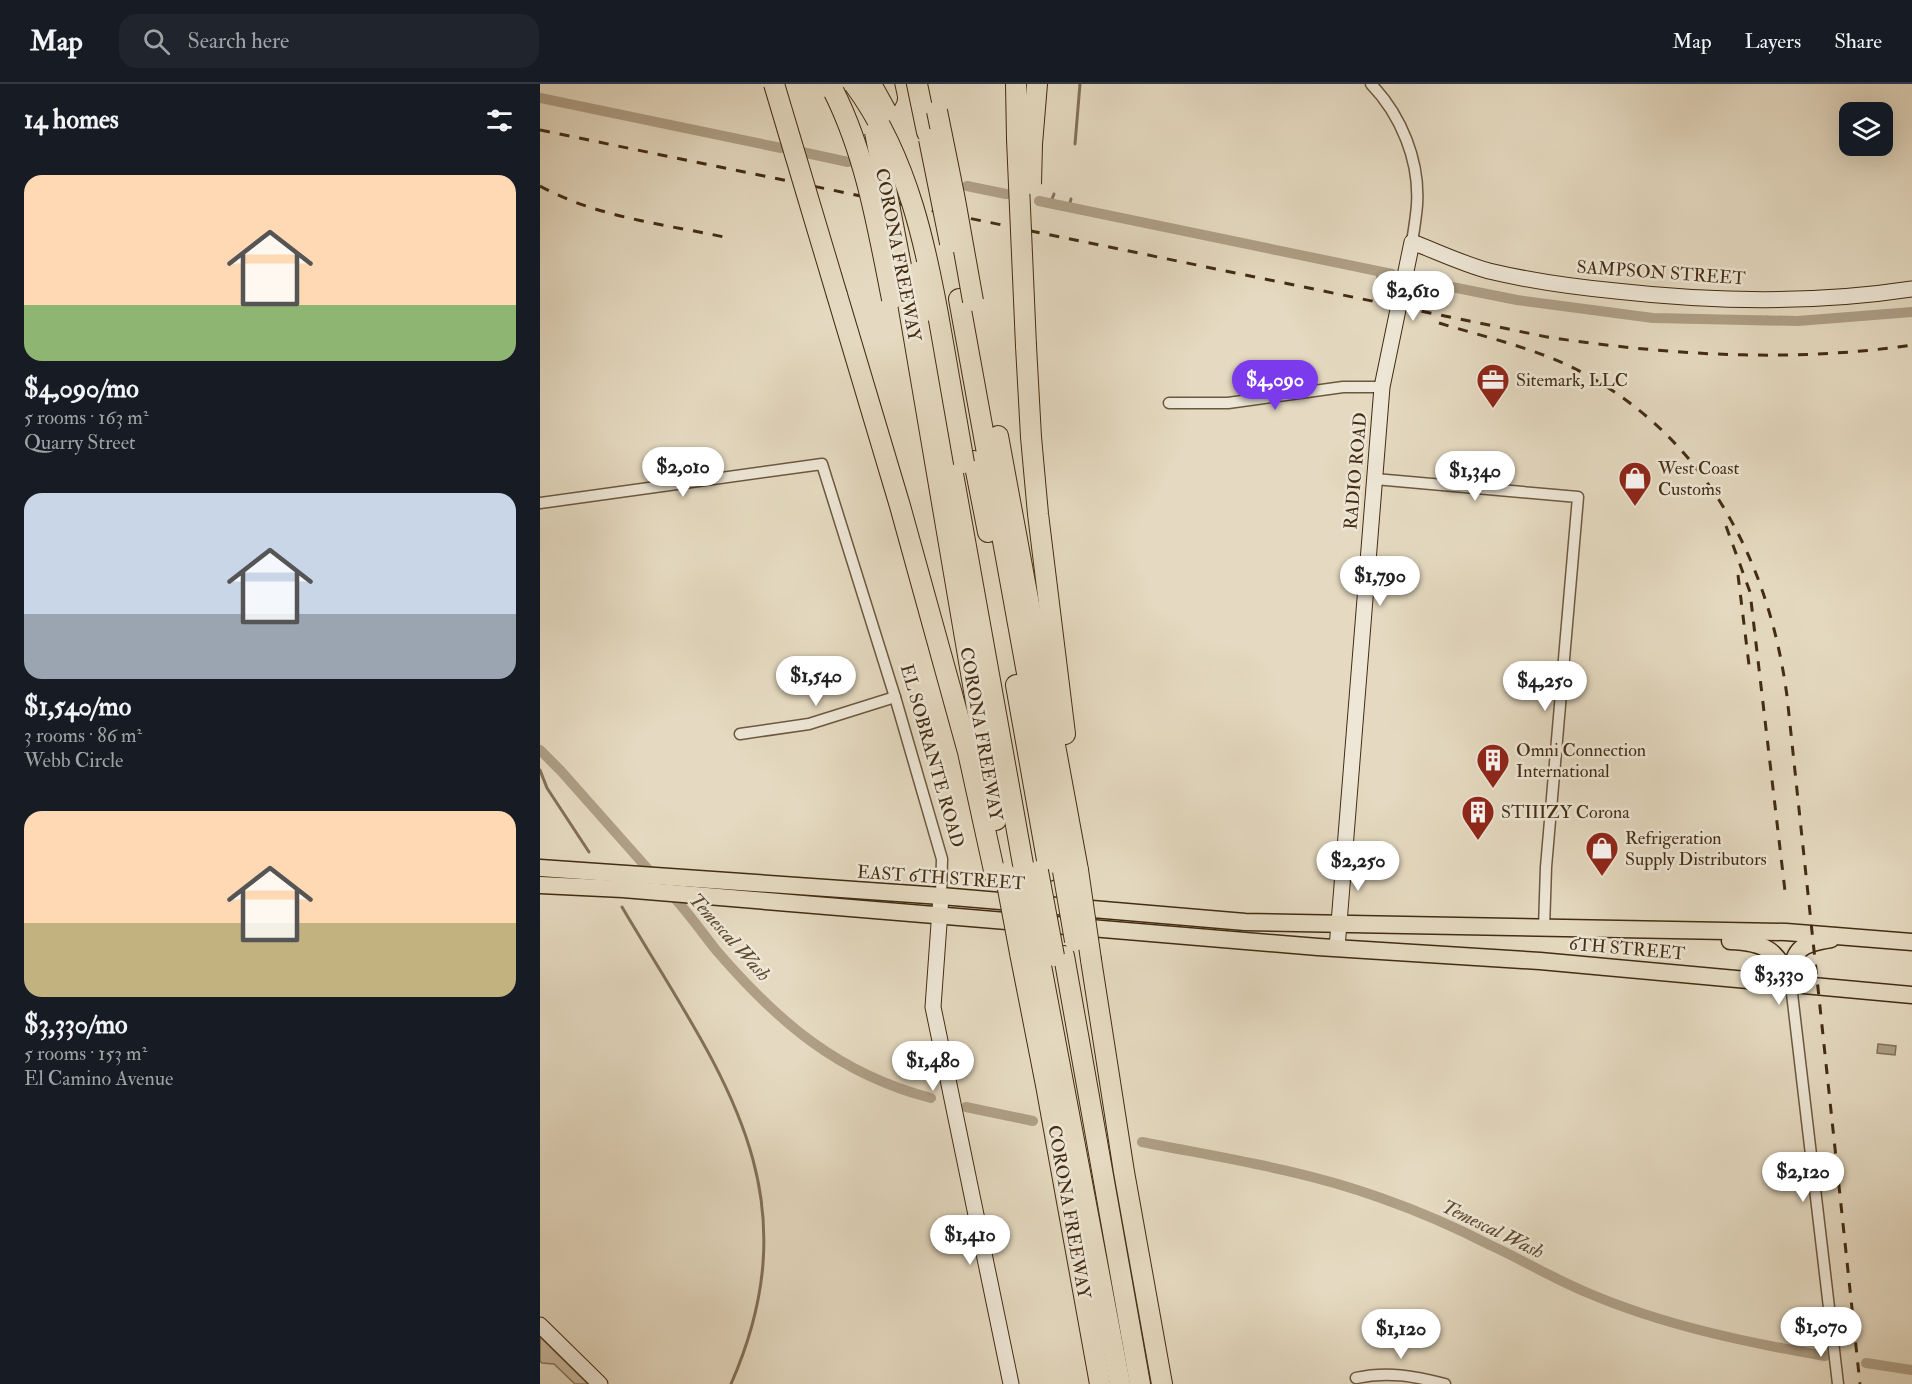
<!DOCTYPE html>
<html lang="en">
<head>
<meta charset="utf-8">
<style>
  :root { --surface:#171b24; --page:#20242c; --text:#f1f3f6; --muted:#9ea1a6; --line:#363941; --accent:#7c3aed }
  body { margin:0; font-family:"IM FELL Double Pica",serif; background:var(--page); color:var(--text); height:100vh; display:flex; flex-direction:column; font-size:22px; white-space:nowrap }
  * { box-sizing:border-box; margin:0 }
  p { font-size:20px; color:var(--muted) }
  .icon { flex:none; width:33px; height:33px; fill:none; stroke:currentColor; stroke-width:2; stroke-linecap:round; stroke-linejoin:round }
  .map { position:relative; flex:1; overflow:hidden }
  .side { display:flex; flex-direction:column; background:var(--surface); width:540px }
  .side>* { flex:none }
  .controls { position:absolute; left:1299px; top:18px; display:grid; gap:12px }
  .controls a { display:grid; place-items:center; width:54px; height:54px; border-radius:12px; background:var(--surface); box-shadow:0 6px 24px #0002; font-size:30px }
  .price { position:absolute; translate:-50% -51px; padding:0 14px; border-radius:21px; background:#fff; color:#222; font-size:20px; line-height:39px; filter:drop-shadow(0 2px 3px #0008) }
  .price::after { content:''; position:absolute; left:50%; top:36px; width:18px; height:14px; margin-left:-9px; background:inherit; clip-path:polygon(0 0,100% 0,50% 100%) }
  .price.active { background:var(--accent); color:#fff }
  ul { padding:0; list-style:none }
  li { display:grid; align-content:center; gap:12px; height:318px; padding:0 24px }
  li span { display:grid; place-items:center; height:186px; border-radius:18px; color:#555 }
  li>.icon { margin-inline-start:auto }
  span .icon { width:108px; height:108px; fill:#fffc; stroke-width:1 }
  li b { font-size:26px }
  h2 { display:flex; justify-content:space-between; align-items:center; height:72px; padding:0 24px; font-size:26px }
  header { display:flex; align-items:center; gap:36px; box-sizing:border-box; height:84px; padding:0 30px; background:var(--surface); border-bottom:2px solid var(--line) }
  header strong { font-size:28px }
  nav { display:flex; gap:33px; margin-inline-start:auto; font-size:21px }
  .search { width:420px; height:54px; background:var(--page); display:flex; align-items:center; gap:15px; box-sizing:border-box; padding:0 21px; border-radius:18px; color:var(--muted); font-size:22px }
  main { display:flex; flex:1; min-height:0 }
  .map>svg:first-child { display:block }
  .garden { fill:#c9bca3; stroke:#86745a; stroke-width:1.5 }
  .water { fill:url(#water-ripples); stroke:#837158; stroke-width:1.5 }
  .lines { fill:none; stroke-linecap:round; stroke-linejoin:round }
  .stream { stroke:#837158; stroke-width:3 }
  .canal { stroke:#ae9f86; stroke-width:10 }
  .street-casing { stroke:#6c583e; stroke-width:13 }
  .secondary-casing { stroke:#432c12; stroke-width:17 }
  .primary-casing { stroke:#432c12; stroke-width:19 }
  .highway-casing { stroke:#432c12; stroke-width:22 }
  .street { stroke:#eee7d7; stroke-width:10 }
  .secondary { stroke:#eee7d7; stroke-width:15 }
  .primary { stroke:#e5dac1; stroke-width:16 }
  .highway { stroke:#e5dac1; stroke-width:20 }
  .rail { stroke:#432c12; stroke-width:3; stroke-dasharray:10 10; stroke-linecap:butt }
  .highway-bridge-casing { stroke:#432c12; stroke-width:22; stroke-linecap:butt }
  .highway-bridge { stroke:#e5dac1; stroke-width:20 }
  .labels { text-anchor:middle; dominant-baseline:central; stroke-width:5; stroke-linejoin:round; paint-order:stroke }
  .street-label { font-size:18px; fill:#432c12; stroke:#eee7d7 }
  .poi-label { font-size:18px; fill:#432c12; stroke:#eee7d7; text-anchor:start }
  .water-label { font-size:20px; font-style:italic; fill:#5e492f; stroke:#eee7d7 }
</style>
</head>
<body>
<header>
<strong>Map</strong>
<div class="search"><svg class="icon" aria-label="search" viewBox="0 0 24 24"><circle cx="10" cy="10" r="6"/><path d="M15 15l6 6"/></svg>Search here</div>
<nav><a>Map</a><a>Layers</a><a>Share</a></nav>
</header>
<main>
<section class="side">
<h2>14 homes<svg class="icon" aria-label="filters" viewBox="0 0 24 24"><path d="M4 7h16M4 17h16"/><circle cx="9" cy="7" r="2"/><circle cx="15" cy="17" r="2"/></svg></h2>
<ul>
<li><span style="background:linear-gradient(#ffd9b3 70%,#8fb573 0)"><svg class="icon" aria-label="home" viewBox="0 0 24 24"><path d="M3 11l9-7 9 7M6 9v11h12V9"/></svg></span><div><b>$4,090/mo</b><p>5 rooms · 163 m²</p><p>Quarry Street</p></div></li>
<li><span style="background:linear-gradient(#c9d6e8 65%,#9aa5b1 0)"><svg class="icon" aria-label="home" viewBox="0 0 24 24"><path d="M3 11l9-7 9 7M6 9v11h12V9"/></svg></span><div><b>$1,540/mo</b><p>3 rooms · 86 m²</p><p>Webb Circle</p></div></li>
<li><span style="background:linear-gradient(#ffd9b3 60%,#c2b280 0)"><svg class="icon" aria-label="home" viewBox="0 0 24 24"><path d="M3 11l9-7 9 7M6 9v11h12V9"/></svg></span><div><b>$3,330/mo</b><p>5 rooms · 153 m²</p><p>El Camino Avenue</p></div></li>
</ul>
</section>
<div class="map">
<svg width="1372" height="1300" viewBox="0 0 1372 1300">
  <defs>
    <pattern id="water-ripples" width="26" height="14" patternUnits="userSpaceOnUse" patternTransform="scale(1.5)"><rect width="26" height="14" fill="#ae9f86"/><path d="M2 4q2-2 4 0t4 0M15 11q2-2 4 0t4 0" fill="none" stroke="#8f826c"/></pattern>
  </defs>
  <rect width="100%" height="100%" fill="#e5dac1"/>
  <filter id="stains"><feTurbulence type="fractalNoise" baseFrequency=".00333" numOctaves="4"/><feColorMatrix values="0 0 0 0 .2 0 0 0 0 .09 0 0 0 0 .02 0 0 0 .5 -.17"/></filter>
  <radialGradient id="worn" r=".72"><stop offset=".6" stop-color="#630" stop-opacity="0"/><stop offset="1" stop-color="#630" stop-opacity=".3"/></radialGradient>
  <path class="garden" d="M0 1253 48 1300H35L14 1280 2 1279 0 1277Z"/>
  <path class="water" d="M1338 960 1356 962 1355 971 1337 969Z"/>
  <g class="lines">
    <g class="stream">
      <path d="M535 60 540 0"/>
      <path d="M510 120 514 110"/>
      <path d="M529 123 531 115"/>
      <path d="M838 195V191"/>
      <path d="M883 197 885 191"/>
      <path d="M1227 233V236"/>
      <path d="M0 686 7 704 49 768"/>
      <path d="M82 823C178 986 277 1104 191 1300"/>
    </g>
    <g class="canal">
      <path d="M0 14 241 64"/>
      <path d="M262 68 308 78"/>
      <path d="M427 102 466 110"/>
      <path d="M499 117 852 190"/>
      <path d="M877 196 977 216 1113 234 1258 237 1372 228"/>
      <path d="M0 666 21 687 115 793"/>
      <path d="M130 809C147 827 161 847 176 866 237 937 298 990 391 1014"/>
      <path d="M426 1023 493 1037"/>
      <path d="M602 1058C683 1074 764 1086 841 1114 878 1127 915 1143 950 1161 983 1176 1014 1195 1048 1209 1123 1241 1204 1258 1285 1272"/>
      <path d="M1326 1279 1372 1286"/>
    </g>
    <defs>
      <g id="street">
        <path d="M831 0C861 31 880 77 877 121 876 133 874 146 872 158"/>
        <path d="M629 319H688L803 303H842"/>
        <path d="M835 395 1038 413 1006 783 1004 844"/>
        <path d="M0 419 282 380 355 613 402 775 401 812"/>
        <path d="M200 650 269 640 355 613"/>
        <path d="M1251 901 1298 1300"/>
        <path d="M816 1294C847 1287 874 1292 905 1300"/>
      </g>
      <g id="secondary">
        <path d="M401 812 393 923 471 1300"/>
        <path d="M797 864 842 303 872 158C898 168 923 180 949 187 991 197 1034 203 1076 207 1174 218 1274 220 1372 205"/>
        <path d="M0 1241 60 1300"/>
      </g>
      <g id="primary">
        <path d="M0 784 401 812 705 838 1246 848 1372 858"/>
        <path d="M0 801 83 805 778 863 1000 877 1372 911"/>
        <path d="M1190 857C1226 858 1239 867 1251 901"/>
        <path d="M1251 897C1253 865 1259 860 1291 855"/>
      </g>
      <g id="highway">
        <path d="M344 0 347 14"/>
        <path d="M377 0 387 48"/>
        <path d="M476 0 477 55"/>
        <path d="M492 60 497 0"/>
        <path d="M297 211 360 422 428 668 455 791"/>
        <path d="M367 213C398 387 425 562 456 736"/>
        <path d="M419 215 523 787"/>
        <path d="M384 228 484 786"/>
        <path d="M486 262 491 353 498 430 525 650"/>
        <path d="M458 352 538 786"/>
        <path d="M434 377 448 448"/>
        <path d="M476 601 509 787"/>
        <path d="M480 869 506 1001 560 1300"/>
        <path d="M499 871 580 1300"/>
        <path d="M524 872 600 1300"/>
        <path d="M551 876 584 1088 622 1300"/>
      </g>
    </defs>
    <use href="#street" class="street-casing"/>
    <use href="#secondary" class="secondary-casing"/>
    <use href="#primary" class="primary-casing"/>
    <use href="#highway" class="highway-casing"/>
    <use href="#street" class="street"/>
    <use href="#secondary" class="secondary"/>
    <use href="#primary" class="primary"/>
    <use href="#highway" class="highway"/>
    <g class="rail">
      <path d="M0 46 1007 253C1128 271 1250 279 1372 261"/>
      <path d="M0 102C56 133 123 140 184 153"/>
      <path d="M899 239C948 254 1000 265 1045 290 1167 357 1229 478 1247 612L1320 1300"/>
      <path d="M1186 442 1210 508 1245 807"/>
      <path d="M1198 491 1209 581"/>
    </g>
    <defs>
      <g id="highway-bridge">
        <path d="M234 0 297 211"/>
        <path d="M314 0C368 73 387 165 402 253 409 295 417 337 424 379"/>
        <path d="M331 0 346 27"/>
        <path d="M294 8C326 72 338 145 352 215"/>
        <path d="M397 27 415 116 433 217"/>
        <path d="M335 48 367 213"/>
        <path d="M389 55 410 159"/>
        <path d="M477 55 486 262"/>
        <path d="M491 100 492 60"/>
        <path d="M377 188 384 228"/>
        <path d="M484 786 499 871"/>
        <path d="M538 786 551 876"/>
        <path d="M498 787 514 872"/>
        <path d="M523 787 535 857"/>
        <path d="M465 789 480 869"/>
      </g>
    </defs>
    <use href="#highway-bridge" class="highway-bridge-casing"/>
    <use href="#highway-bridge" class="highway-bridge"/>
  </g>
  <defs>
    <symbol id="office-pin" viewBox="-11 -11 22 30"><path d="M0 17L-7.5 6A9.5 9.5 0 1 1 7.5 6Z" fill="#8f2418" stroke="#eee7d7"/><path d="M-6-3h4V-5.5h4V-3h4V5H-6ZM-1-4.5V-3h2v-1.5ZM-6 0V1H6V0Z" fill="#fff"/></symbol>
    <symbol id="shop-pin" viewBox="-11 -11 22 30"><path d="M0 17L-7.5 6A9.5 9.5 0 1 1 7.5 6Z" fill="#8f2418" stroke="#eee7d7"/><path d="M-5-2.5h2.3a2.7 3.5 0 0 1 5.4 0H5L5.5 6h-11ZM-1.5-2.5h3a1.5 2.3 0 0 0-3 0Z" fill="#fff"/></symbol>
    <symbol id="building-pin" viewBox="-11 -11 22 30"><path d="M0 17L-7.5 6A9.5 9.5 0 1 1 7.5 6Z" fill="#8f2418" stroke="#eee7d7"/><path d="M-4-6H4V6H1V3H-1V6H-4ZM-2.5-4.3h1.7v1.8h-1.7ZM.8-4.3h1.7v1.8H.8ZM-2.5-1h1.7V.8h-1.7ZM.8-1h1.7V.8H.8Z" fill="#fff"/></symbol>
  </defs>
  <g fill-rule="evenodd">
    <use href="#office-pin" x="934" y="277" width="38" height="52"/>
    <use href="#shop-pin" x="1076" y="375" width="38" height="52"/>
    <use href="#building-pin" x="934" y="657" width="38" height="52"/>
    <use href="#building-pin" x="919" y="709" width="38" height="52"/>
    <use href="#shop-pin" x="1043" y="745" width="38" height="52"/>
  </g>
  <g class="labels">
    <g class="street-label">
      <text transform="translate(358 171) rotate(79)">CORONA FREEWAY</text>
      <text transform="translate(1121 189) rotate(4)">SAMPSON STREET</text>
      <text transform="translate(816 387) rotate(-85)">RADIO ROAD</text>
      <text transform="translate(441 650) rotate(80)">CORONA FREEWAY</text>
      <text transform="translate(392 672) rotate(74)">EL SOBRANTE ROAD</text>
      <text transform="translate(401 794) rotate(4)">EAST 6TH STREET</text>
      <text transform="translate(1087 865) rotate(5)">6TH STREET</text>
      <text transform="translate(529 1128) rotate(80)">CORONA FREEWAY</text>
    </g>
    <g class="poi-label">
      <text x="976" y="296">Sitemark, LLC</text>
      <text x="1118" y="384">West Coast<tspan x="1118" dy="21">Customs</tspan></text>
      <text x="976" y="666">Omni Connection<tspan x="976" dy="21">International</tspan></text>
      <text x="961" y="728">STIIIZY Corona</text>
      <text x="1085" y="754">Refrigeration<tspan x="1085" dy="21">Supply Distributors</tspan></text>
    </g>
    <g class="water-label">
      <text transform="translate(190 853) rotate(48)">Temescal Wash</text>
      <text transform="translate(953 1145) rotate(26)">Temescal Wash</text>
    </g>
  </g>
  <rect width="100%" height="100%" filter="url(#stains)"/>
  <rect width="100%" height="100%" fill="url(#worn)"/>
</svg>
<div class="controls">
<a><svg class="icon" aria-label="layers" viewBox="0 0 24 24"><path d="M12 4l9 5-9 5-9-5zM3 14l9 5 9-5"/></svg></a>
</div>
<b class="price" style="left:873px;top:238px">$2,610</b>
<b class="price active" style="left:735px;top:327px">$4,090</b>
<b class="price" style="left:143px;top:414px">$2,010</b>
<b class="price" style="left:935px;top:418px">$1,340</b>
<b class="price" style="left:840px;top:523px">$1,790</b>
<b class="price" style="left:276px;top:623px">$1,540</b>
<b class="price" style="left:1005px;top:628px">$4,250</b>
<b class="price" style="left:818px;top:808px">$2,250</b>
<b class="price" style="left:1239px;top:922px">$3,330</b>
<b class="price" style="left:393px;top:1008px">$1,480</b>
<b class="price" style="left:1263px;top:1119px">$2,120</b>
<b class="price" style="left:430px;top:1182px">$1,410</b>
<b class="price" style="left:1281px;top:1274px">$1,070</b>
<b class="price" style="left:861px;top:1276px">$1,120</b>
</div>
</main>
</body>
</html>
